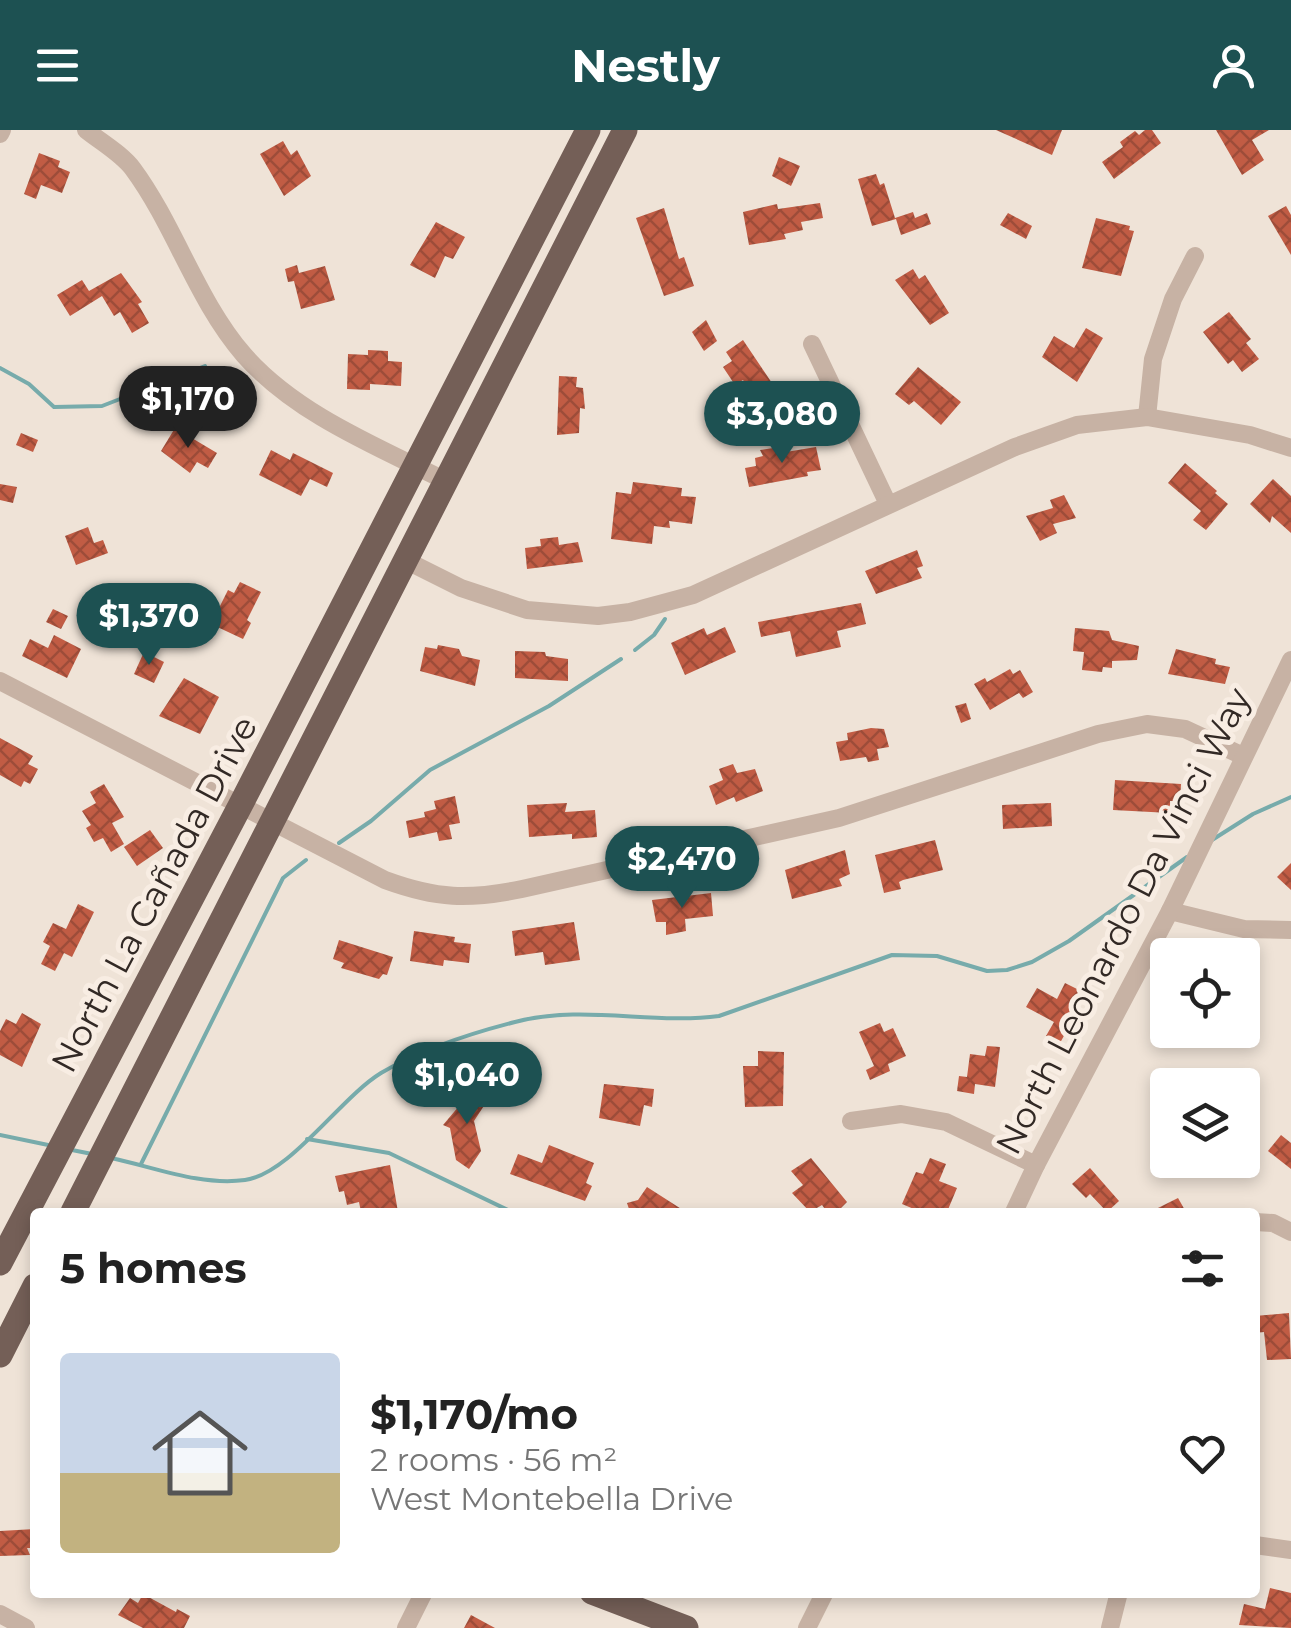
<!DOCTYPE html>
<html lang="en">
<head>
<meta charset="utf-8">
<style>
  :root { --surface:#fff; --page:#f6f6f6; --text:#222; --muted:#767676; --line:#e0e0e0; --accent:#1d5152 }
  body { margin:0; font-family:Montserrat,sans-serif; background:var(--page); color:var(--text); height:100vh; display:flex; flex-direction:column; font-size:38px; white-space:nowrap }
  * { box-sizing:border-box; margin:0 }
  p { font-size:32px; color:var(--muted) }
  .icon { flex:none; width:55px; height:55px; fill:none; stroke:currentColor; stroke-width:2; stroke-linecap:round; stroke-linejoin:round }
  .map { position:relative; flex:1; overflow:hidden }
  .sheet { position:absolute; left:30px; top:1078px; width:1230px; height:390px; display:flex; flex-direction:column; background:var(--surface); border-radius:10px; box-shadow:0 5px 15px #0003 }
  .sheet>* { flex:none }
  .buttons { position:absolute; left:1150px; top:808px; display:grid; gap:20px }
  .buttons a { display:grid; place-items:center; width:110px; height:110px; border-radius:10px; background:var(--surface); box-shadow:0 5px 15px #0003; font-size:50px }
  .price { position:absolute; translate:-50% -85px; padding:0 22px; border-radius:35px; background:var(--accent); color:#fff; font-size:32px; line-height:65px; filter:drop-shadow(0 2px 5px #0008) }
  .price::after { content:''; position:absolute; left:50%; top:60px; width:30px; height:22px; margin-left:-15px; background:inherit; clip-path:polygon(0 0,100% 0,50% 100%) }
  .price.current { background:#222; color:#fff }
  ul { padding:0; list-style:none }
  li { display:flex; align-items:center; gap:30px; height:250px; padding:0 30px }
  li+li { border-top:2px solid var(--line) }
  li span { display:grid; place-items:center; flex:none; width:280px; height:200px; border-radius:10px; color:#555 }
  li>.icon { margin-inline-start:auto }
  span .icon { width:120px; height:120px; fill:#fffc; stroke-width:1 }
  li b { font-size:42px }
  h2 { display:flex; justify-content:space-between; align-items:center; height:120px; padding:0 30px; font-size:42px }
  header { display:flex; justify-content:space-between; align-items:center; height:130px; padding:0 30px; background:var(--accent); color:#fff; font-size:45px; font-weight:700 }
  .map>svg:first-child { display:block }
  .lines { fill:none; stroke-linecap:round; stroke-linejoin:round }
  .stream { stroke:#77abab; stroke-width:4 }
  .building { fill:url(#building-cross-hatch) }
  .minor { stroke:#c7b2a4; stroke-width:18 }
  .primary { stroke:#745f57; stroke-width:25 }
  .labels { text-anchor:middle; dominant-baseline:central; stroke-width:10; stroke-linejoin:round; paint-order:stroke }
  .street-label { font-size:35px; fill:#322925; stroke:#f8ede3 }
</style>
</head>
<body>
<header><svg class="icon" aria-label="menu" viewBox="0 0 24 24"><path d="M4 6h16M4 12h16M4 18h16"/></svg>Nestly<svg class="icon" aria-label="person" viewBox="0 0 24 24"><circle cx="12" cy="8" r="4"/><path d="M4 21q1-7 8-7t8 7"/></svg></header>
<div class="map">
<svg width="1291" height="1498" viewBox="0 0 1291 1498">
  <defs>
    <pattern id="building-cross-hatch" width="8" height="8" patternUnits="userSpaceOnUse" patternTransform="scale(2.5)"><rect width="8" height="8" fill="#c15c44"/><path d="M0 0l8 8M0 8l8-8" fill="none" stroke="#9d4c39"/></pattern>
  </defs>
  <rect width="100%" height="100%" fill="#efe3d7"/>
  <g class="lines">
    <g class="stream">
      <path d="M0 238 29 254 54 277 102 276 205 236"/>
      <path d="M635 520 654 505 665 489"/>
      <path d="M1212 710 1253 684 1291 667"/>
      <path d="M339 713 371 691 430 640 549 576 621 529"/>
      <path d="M0 1005 53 1016"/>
      <path d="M307 1009 389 1023 512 1082"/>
      <path d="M72 1020 92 1024"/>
      <path d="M111 1028C154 1037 200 1056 245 1050 290 1044 340 968 381 943 420 920 472 903 515 892 583 874 652 895 719 886L892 825 937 826 987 841 1007 840 1032 832 1069 811 1187 727"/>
      <path d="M141 1034 283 748 306 730"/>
    </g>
  </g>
  <g class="building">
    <path d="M996 0H1062L1052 25Z"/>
    <path d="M1145 0H1152L1161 13 1114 49 1102 32 1123 17 1120 12 1135 1 1139 5Z"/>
    <path d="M1216 0H1269L1252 10 1264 30 1242 45Z"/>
    <path d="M283 11 291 25 297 20 311 46 284 66 260 24Z"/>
    <path d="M39 23 60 31 58 37 70 42 62 63 41 55 36 69 24 64Z"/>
    <path d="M779 27 800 36 791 56 772 46Z"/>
    <path d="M876 44 880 55 884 53 895 88 913 82 915 88 927 83 931 94 901 105 896 89 872 96 858 49Z"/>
    <path d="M820 73 823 88 801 92 803 100 784 104 786 109 749 115 743 82 777 74 778 79Z"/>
    <path d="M1286 76 1291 85V125L1268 86Z"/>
    <path d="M664 78 679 129 684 127 694 156 664 166 636 88Z"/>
    <path d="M1008 83 1032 96 1026 109 1000 95Z"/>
    <path d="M1096 88 1130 96 1129 100 1134 101 1121 146 1082 138Z"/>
    <path d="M436 92 465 107 453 129 445 126 435 148 410 135Z"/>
    <path d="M297 135 299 143 325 136 335 170 301 179 294 151 288 152 285 139Z"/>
    <path d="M913 139 919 149 925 145 949 183 930 195 895 150Z"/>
    <path d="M121 143 142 172 138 174 149 193 132 203 120 182 114 186 102 166 70 186 57 165 82 150 89 161Z"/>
    <path d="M1229 182 1251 209 1246 213 1259 229 1242 242 1233 230 1228 234 1203 202Z"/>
    <path d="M706 190 717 211 704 221 692 202Z"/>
    <path d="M1086 198 1103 208 1077 252 1042 227 1054 206 1074 218Z"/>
    <path d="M743 210 774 256 755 269 743 250 735 255 723 237 732 231 726 222Z"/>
    <path d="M368 220 388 221V231L402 232 401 256 370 254V260L347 259 348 224 368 225Z"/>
    <path d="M918 237 961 272 941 295 914 271 909 275 895 264Z"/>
    <path d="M559 246 577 247 576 257 583 258 585 279 580 278 579 303 557 305Z"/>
    <path d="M175 298 217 323 208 338 197 332 190 343 161 321Z"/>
    <path d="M21 303 38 310 33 322 16 315Z"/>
    <path d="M786 316V322L816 317 821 340 807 342 808 346 749 357 745 338 756 336 755 328 763 326 760 320Z"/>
    <path d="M271 320 290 330 293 323 333 343 327 357 310 349 301 366 259 345Z"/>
    <path d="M1185 333 1217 361 1215 363 1228 374 1206 400 1193 390 1201 381 1168 353Z"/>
    <path d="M1273 349 1291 366V403L1272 386 1270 393 1250 374Z"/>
    <path d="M633 352 682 358 681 366 696 367 692 394 669 391 670 398 654 396 652 414 611 409 616 362 631 364Z"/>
    <path d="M0 354 17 357 13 373 0 370Z"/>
    <path d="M1064 365 1076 388 1053 394 1057 403 1040 411 1026 386 1053 378 1050 370Z"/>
    <path d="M88 397 94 413 103 410 108 423 76 435 65 406Z"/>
    <path d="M558 407 559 415 578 412 583 432 527 439 525 418 541 416 540 409Z"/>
    <path d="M917 420 923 436 917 438 922 448 876 464 865 441Z"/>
    <path d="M240 452 261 462 247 490 251 493 243 509 211 494 228 460 234 463Z"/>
    <path d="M861 473 866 494 837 501 841 517 796 527 790 501 761 507 758 492Z"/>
    <path d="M106 477 126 486 119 502 99 493Z"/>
    <path d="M53 479 68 486 61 499 46 492Z"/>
    <path d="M725 497 736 522 685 545 671 513 704 498 707 505Z"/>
    <path d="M1075 498 1109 501 1112 510 1139 516 1137 530 1112 531V538L1103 537 1102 542 1082 540 1084 522 1073 521Z"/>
    <path d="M54 505 81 519 67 548 22 526 30 509 48 518Z"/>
    <path d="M438 515 459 519 462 526 480 530 475 556 420 541 425 517 437 519Z"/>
    <path d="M1176 519 1216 529 1215 534 1230 537 1225 554 1168 544Z"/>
    <path d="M515 521 545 522 546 526 568 529V551L515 548Z"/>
    <path d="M144 522 164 532 154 553 134 544Z"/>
    <path d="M1010 539 1013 544 1020 540 1033 562 1023 568 1019 563 990 580 974 554 985 548 987 552Z"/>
    <path d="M184 548 219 567 200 604 159 586Z"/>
    <path d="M966 573 971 589 961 593 955 576Z"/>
    <path d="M871 598 884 599 889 617 877 619 879 630 868 632 866 627 840 631 836 612 848 610 847 603Z"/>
    <path d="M0 608 33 626 28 634 38 639 30 654 24 651 21 657 0 645Z"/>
    <path d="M733 634 737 643 755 639 763 661 736 672 734 667 716 675 709 656 723 650 719 639Z"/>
    <path d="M1115 650 1181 654 1180 671H1170V683L1113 680Z"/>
    <path d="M104 654 124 687 112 693 124 714 111 722 103 708 94 712 86 698 91 695 82 681 96 673 90 662Z"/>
    <path d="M455 666 460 693 449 695 452 709 439 711 437 702 409 708 406 691 425 687 424 682 436 679 434 671Z"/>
    <path d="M567 673 565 682 595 680 597 707 572 709V704L529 707 527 675Z"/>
    <path d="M1051 673 1052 696 1003 699 1002 675Z"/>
    <path d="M150 700 163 718 137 736 124 717Z"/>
    <path d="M935 710 943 740 903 750 899 752 901 759 884 763 875 725Z"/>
    <path d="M845 720 850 744 839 749 842 756 792 769 785 740Z"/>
    <path d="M1291 733V760L1277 747Z"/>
    <path d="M711 763 713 786 685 789 686 801 666 805V792H656L652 770Z"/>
    <path d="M78 774 94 782 72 827 64 823 55 841 41 834 50 816 43 812 53 793 66 799Z"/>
    <path d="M574 792 580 830 545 835 543 822 515 826 512 801Z"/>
    <path d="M414 801 455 807 454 812 471 814 469 833 444 830 443 836 410 831Z"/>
    <path d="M339 810 393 827 387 845 383 844 379 849 341 838 344 833 333 829Z"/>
    <path d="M1065 853 1087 864 1060 913 1046 906 1054 892 1026 877 1037 858 1057 869Z"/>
    <path d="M22 883 41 894 22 937 0 925V901L6 889 16 894Z"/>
    <path d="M880 893 884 902 893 898 906 926 888 934 890 941 870 950 866 940 874 936 859 902Z"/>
    <path d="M987 916 1000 917 995 957 975 954 974 964 957 961 959 946 967 947 970 924 985 926Z"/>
    <path d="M758 921 784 922 783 976 745 977 743 936H758Z"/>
    <path d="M604 954 654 959 652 977 644 975 640 996 599 988Z"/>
    <path d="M476 956 491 965 474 991 481 1021 469 1039 456 1030 450 998 443 995Z"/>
    <path d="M1281 1005 1291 1013V1039L1268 1021Z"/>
    <path d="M549 1015 594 1033 586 1053 592 1056 585 1071 510 1044 518 1024 542 1033Z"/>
    <path d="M811 1028 847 1072 837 1082H827L822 1075 810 1082 792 1063 803 1055 791 1041Z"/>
    <path d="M930 1028 946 1034 939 1051 957 1058 947 1082H921L902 1074 916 1042 923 1044Z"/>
    <path d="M390 1035 398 1082H361L359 1072 347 1075 344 1061 339 1062 335 1046Z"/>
    <path d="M1090 1038 1119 1071 1107 1082 1090 1064 1086 1068 1072 1054Z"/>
    <path d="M647 1057 686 1082H630L627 1073 638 1070Z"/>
    <path d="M1178 1068 1186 1082H1150Z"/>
    <path d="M1289 1183 1291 1229 1267 1230 1264 1202 1255 1203V1186Z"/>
    <path d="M35 1399V1418H27L30 1425 0 1426V1401Z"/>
    <path d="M1270 1458 1291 1463V1498L1239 1495 1244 1474 1265 1479Z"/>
    <path d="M143 1464 176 1482 177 1479 190 1486 184 1498H143L118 1485 130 1468 138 1473Z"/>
    <path d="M471 1485 495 1498H464Z"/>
  </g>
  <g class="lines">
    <g class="minor">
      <path d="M86 0C101 12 122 24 133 39 175 96 197 171 244 225 296 284 376 316 446 351"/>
      <path d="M0 4 2 0"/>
      <path d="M812 214 888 374"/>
      <path d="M1147 287 1153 229 1173 169 1195 126"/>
      <path d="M405 430 461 458 527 480 598 486 630 482 693 465 1015 317 1077 295 1147 287 1250 305 1291 318"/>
      <path d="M0 551 385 750C437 769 468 770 522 759L839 688 1098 604 1147 594 1185 599 1243 626"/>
      <path d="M1170 781 1244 799 1291 800"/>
      <path d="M851 991 901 984 946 992 1036 1035"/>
      <path d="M1014 1082 1036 1035 1170 781 1291 530"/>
      <path d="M1255 1092 1273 1093 1291 1102"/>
      <path d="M1255 1415 1291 1420"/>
      <path d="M0 1484 26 1498"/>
      <path d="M406 1498 424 1462"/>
      <path d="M807 1498 825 1462"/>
      <path d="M1110 1498 1119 1462"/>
    </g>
    <g class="primary">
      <path d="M73 1082 625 0"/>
      <path d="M0 1133 240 676 588 0"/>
      <path d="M0 1225 35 1156"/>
      <path d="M592 1462 686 1498"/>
    </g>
  </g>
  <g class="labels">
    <g class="street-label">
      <text transform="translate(154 764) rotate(-62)">North La Cañada Drive</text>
      <text transform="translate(1123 791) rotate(-63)">North Leonardo Da Vinci Way</text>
    </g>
  </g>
</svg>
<div class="buttons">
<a><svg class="icon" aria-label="locate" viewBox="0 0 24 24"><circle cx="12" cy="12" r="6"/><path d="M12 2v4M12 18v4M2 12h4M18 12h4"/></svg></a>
<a><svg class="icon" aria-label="layers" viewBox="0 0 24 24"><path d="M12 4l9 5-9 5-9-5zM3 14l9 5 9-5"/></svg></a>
</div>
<b class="price current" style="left:188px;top:321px">$1,170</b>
<b class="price" style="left:782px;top:336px">$3,080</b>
<b class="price" style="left:149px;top:538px">$1,370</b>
<b class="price" style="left:682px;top:781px">$2,470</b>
<b class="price" style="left:467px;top:997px">$1,040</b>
<section class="sheet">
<h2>5 homes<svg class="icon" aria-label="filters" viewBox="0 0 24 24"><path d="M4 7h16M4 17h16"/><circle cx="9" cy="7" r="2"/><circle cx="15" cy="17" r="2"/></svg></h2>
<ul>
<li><span style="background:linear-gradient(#c9d6e8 60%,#c2b280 0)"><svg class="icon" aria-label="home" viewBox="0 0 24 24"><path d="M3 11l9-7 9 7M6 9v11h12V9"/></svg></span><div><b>$1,170/mo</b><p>2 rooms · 56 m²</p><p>West Montebella Drive</p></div><svg class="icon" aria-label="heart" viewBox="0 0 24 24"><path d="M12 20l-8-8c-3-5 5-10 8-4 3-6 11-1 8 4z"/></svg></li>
</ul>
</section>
</div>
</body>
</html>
